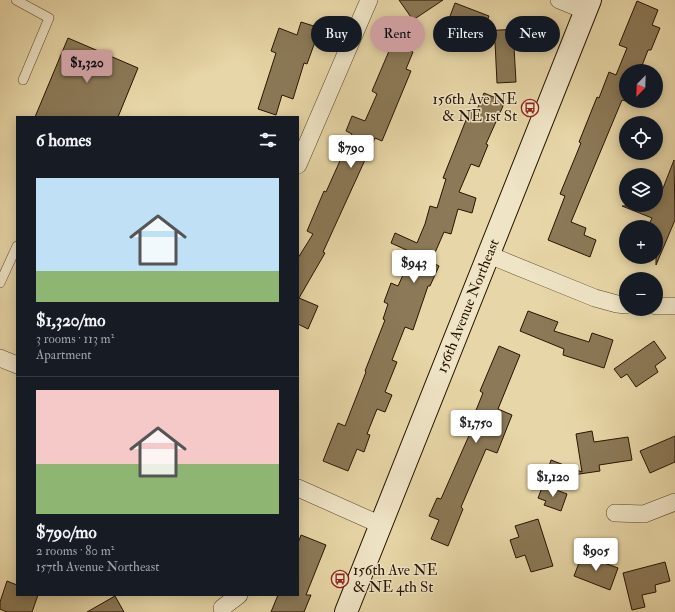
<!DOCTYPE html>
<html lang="en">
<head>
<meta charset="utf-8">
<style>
  :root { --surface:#171b24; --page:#242831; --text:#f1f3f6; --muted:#9ea1a6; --line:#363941; --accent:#c59692 }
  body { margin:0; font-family:"IM FELL Double Pica",serif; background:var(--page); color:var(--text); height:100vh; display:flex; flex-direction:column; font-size:15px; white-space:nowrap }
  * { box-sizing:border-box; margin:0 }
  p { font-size:13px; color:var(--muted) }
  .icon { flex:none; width:22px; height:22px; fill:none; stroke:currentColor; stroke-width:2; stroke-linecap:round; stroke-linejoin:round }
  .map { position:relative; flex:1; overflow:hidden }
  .sheet { position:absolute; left:16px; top:116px; width:283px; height:480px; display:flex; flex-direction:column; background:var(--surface); border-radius:0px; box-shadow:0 2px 10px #0003 }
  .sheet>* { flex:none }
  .banner { position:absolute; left:311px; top:16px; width:304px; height:36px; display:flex; gap:8px }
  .needle { width:26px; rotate:203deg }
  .tools { position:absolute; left:619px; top:64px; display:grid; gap:8px }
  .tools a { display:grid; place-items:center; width:44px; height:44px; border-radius:50%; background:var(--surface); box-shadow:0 2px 10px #0003; font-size:20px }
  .price { position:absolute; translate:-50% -34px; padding:0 9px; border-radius:4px; background:#fff; color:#222; font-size:13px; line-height:26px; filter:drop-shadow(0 1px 2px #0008) }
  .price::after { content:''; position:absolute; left:50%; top:24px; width:12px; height:9px; margin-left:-6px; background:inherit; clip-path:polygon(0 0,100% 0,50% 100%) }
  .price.on { background:var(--accent); color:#111 }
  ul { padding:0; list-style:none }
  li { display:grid; align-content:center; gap:8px; height:212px; padding:0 20px }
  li+li { border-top:1px solid var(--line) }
  li span { display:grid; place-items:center; height:124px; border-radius:0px; color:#555 }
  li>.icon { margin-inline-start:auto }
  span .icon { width:72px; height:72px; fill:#fffc; stroke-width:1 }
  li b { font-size:17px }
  h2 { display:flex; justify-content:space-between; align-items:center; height:48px; padding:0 20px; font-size:17px }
  .chip { padding:0 14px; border-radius:18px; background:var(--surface); box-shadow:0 2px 10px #0003; font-size:14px; line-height:36px }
  .chip.on { background:var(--accent); color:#111 }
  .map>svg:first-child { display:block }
  .building { fill:#8b7957; stroke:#271400 }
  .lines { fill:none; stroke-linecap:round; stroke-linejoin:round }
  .lane-casing { stroke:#57442a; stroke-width:10 }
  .street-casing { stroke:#57442a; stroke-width:18 }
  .secondary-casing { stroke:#271400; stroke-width:24 }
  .lane { stroke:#efe4c6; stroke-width:9 }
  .street { stroke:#efe4c6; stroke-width:17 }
  .secondary { stroke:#efe4c6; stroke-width:22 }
  .labels { text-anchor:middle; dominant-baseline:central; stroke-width:3; stroke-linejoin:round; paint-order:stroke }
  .poi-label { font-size:15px; fill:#271400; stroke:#efe4c6; text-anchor:end }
  .street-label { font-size:15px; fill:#271400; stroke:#efe4c6 }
</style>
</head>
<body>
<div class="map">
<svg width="675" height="612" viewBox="0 0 675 612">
  <rect width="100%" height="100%" fill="#e7d6a7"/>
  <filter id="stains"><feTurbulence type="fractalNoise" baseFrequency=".005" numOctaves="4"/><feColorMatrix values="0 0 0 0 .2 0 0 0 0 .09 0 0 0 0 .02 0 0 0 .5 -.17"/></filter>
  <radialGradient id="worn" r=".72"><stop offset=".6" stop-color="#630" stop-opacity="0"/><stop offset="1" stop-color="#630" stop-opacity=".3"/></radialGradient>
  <g class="building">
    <path d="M399 0H443L413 20Z"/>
    <path d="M637 1 658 10 652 25 660 28 651 50H648L640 71H626V101L622 100 571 222 586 228 584 235 596 240 590 257 548 240 565 196 560 194 581 143 579 142 597 97 599 98 609 72 616 75 627 48 619 45Z"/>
    <path d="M455 3 489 16 483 31 535 28 536 46 514 47 516 82 497 83 495 42 447 24Z"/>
    <path d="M301 22 320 28 307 64 304 63 293 99 282 95 276 115 258 109 276 53 271 51 279 28 297 35Z"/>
    <path d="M68 38 138 68 118 117H35Z"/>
    <path d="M392 44 413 52 406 69 411 71 382 141 375 138 323 252 325 253 299 298 318 306 308 329 298 324V258L313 234 307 231 324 191 326 192 352 134 346 131 352 116 365 121 377 94 372 91Z"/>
    <path d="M484 93 503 101V106L486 144 488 145 479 167 471 164 459 192 476 198 472 213 458 209 451 234 444 232 431 262 439 266 430 286H428L413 330 405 327 392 360 397 362 385 392 392 395 385 412 377 409 367 434 370 435 364 452 357 449 348 471 323 461 338 423 345 426 366 372 365 371 385 320 383 319 388 304 384 302 391 283 398 286 413 253 391 243 395 233 417 243 425 224 430 206 437 208 446 179 443 178 470 110 476 112Z"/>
    <path d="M674 160 675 220 656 265V227H648L652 218 622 206 656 205V194L660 196Z"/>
    <path d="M528 311 558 322 554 331 589 342 592 333 613 340 604 368 563 355 564 349 520 331Z"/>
    <path d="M654 341 666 358 655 366 658 372 636 387 627 374 621 378 614 369Z"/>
    <path d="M499 346 520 355 498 409 512 415 497 453 486 449 461 507 463 509 448 546 431 539 439 520 429 516 437 498 441 499 471 431 468 430 483 393 480 391Z"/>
    <path d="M592 431 594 442 628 437 632 460 599 465 600 471 545 479 551 460 582 472 576 434Z"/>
    <path d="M675 436V462L650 473 640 451Z"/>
    <path d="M543 485 567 494 561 511 544 505 546 501 538 498Z"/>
    <path d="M538 519 553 566 531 572 525 555 516 558 510 540 519 537 515 526Z"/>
    <path d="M301 535 326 545 306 595H311L304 612H271L278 595H298V543Z"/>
    <path d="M582 555 618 568 610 590 574 576Z"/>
    <path d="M665 562 670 581 655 585 656 592 642 595 645 607 632 610 623 573Z"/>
    <path d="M7 581 17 585V595H38L32 612H7L0 609V602Z"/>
    <path d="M115 596 124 612H87Z"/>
  </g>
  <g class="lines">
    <defs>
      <g id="lane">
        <path d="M16 0 49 18 23 80"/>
        <path d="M0 283 17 246"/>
      </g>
      <g id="street">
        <path d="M559 0 586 11"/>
        <path d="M298 165 369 0"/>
        <path d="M489 255 595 298 617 304 626 305"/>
        <path d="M656 306H675"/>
        <path d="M0 358 17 365"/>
        <path d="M298 488 381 525"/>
        <path d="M615 513 644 514 675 502"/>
        <path d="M222 608 239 595"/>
      </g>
      <path id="secondary" d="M346 612 590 0"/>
    </defs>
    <use href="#lane" class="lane-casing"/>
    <use href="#street" class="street-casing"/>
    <use href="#secondary" class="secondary-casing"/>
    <use href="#lane" class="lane"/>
    <use href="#street" class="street"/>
    <use href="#secondary" class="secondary"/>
  </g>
  <defs>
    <symbol id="bus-ring" viewBox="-11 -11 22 22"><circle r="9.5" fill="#efe4c6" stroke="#8f2418" stroke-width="1.5"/><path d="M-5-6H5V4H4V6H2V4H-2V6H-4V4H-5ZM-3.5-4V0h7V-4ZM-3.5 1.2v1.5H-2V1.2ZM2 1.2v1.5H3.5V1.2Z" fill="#8f2418"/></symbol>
  </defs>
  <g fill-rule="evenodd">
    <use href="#bus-ring" x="520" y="98" width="20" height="20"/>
    <use href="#bus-ring" x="330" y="569" width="20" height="20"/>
  </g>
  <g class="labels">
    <g class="poi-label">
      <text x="517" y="99">156th Ave NE<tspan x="517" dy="17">&amp; NE 1st St</tspan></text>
      <text x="353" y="570" text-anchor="start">156th Ave NE<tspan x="353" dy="17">&amp; NE 4th St</tspan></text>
    </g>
    <g class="street-label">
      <text transform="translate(468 306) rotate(-68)">156th Avenue Northeast</text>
    </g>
  </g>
  <rect width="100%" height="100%" filter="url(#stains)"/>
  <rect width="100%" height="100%" fill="url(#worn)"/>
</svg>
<div class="tools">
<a><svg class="needle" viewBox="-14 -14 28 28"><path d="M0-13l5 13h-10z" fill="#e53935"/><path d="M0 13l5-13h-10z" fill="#9ea1a6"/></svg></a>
<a><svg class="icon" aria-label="locate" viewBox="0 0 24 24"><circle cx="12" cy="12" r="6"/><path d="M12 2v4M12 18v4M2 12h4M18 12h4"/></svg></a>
<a><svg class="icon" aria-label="layers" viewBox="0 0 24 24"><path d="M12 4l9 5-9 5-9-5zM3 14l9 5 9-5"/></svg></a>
<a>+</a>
<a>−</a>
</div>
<b class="price on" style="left:87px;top:84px">$1,320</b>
<b class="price" style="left:351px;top:169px">$790</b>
<b class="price" style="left:414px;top:284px">$943</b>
<b class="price" style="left:476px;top:444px">$1,750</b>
<b class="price" style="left:553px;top:498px">$1,120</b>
<b class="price" style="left:596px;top:572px">$905</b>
<div class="banner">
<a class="chip">Buy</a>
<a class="chip on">Rent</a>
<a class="chip">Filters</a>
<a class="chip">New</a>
</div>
<section class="sheet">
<h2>6 homes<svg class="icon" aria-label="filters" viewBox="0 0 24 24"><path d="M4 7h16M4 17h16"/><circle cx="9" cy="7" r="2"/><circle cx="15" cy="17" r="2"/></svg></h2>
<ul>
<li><span style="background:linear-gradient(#bfe0f5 75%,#8fb573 0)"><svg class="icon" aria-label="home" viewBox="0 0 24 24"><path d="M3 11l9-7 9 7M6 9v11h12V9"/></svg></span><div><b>$1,320/mo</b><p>3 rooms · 113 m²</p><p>Apartment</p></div></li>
<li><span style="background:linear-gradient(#f6c9c9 60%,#8fb573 0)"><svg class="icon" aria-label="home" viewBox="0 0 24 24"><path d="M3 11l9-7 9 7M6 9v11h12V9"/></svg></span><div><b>$790/mo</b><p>2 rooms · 80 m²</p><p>157th Avenue Northeast</p></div></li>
</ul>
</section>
</div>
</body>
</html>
